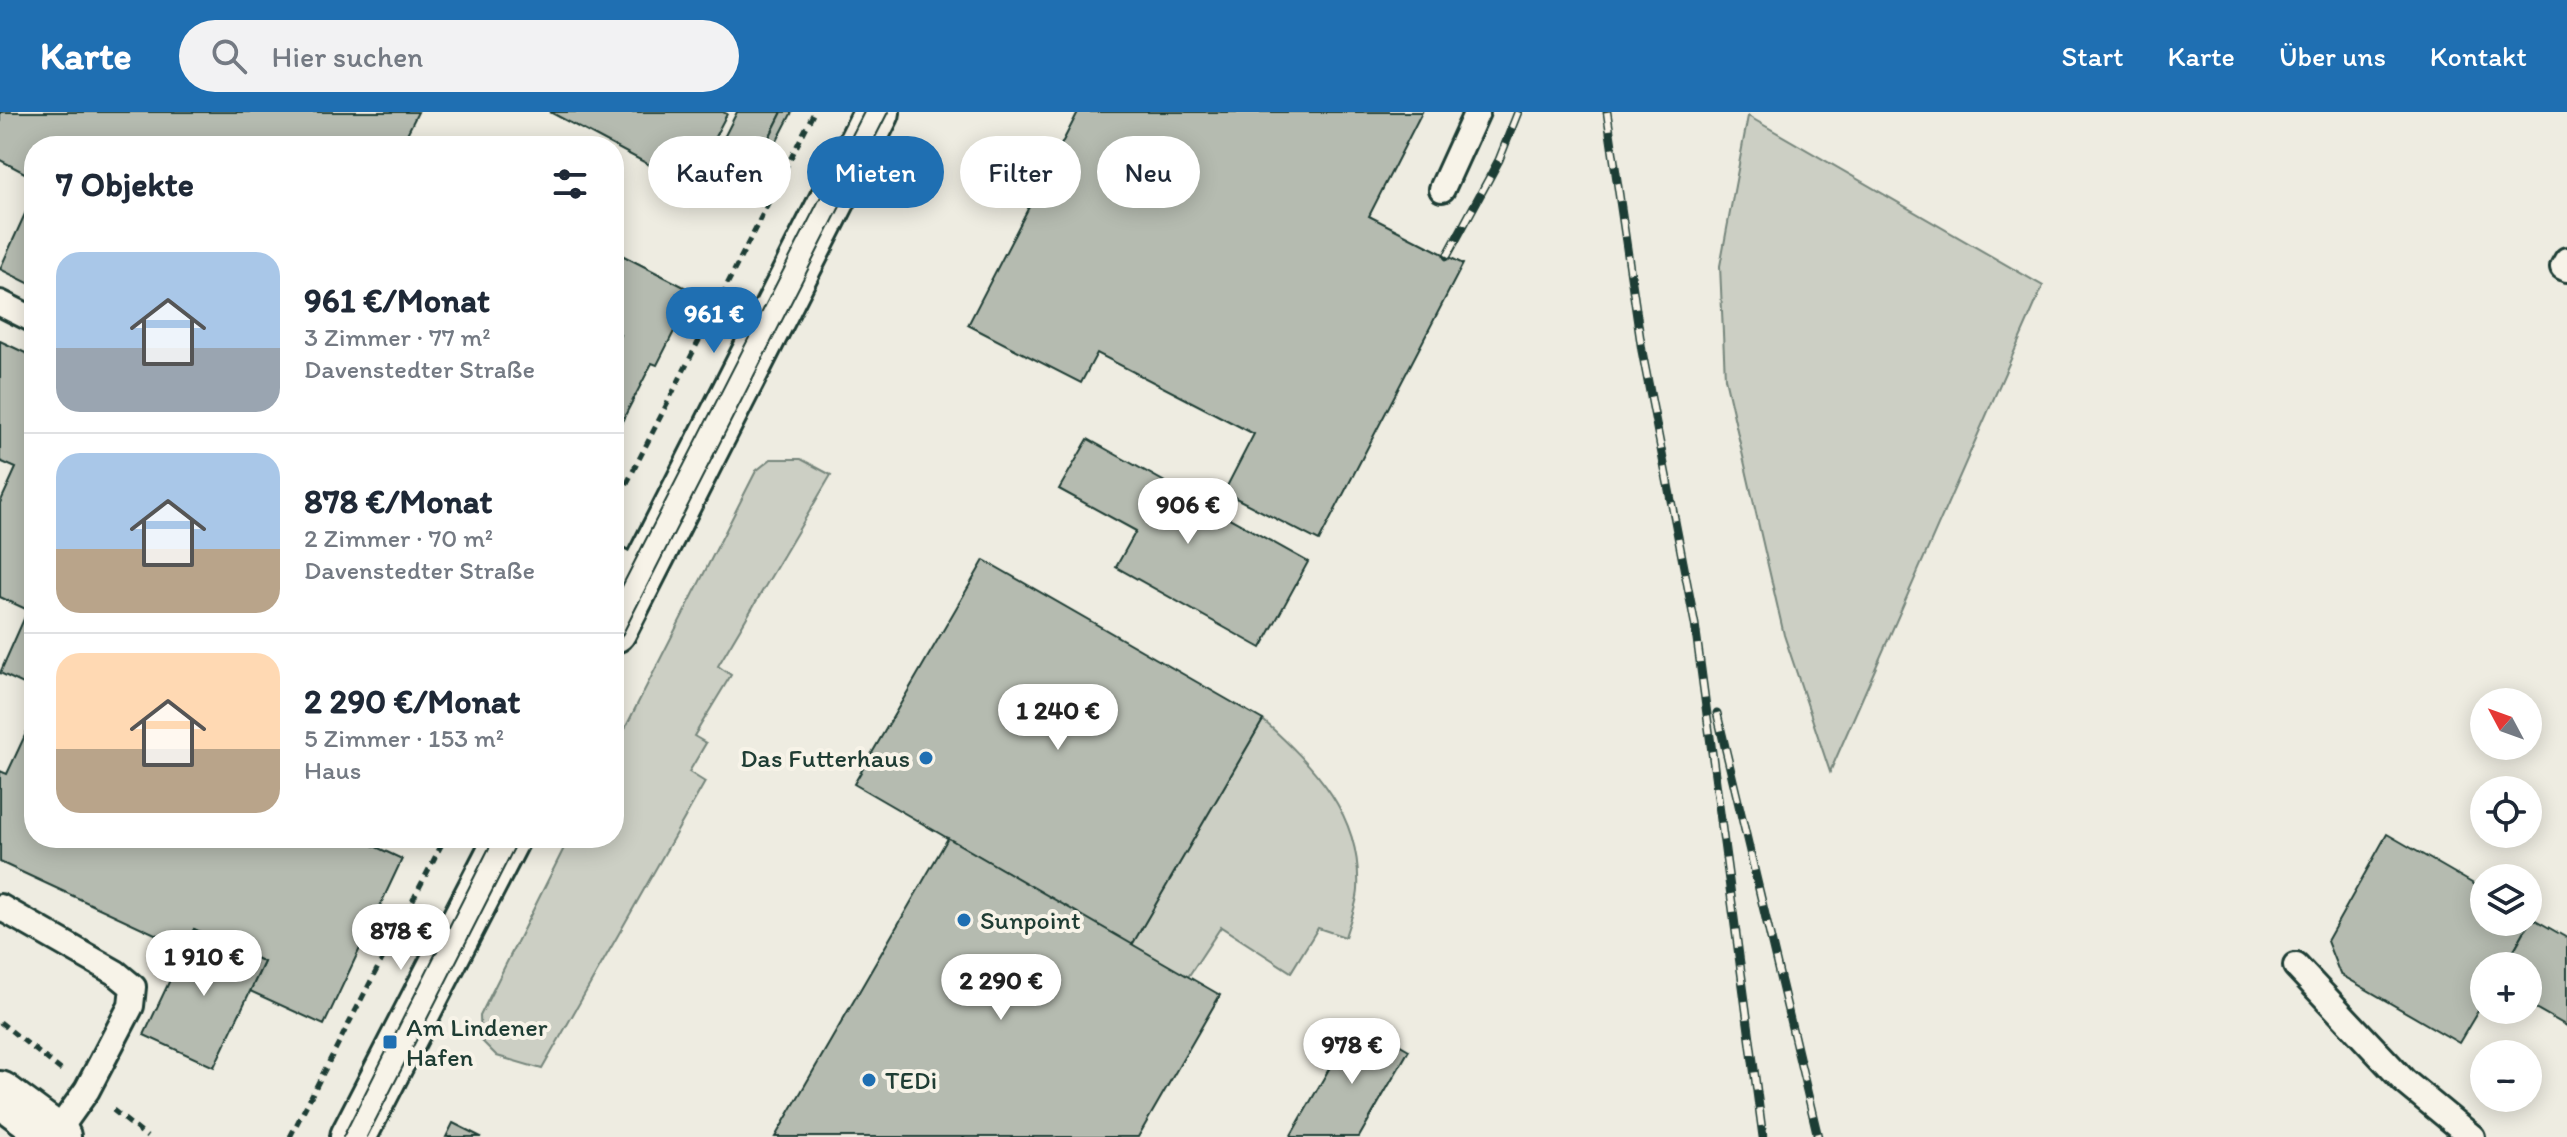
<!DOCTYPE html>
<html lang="de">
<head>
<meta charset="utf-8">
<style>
  :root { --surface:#fff; --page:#f2f2f3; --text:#1f2937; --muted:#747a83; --line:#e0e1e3; --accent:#1f6fb2 }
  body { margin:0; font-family:Itim,sans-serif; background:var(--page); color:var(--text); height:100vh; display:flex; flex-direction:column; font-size:30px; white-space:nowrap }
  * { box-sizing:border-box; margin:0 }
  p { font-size:26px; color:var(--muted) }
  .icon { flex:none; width:44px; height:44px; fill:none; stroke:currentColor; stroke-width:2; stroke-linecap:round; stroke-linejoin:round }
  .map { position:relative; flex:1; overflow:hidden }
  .details { position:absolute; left:24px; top:24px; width:600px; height:712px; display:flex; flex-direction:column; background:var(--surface); border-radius:32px; box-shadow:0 4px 20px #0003 }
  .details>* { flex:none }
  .guide { position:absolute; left:648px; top:24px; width:760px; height:72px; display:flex; gap:16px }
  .needle { width:52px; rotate:311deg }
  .buttons { position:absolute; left:2470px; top:576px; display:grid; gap:16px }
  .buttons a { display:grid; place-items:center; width:72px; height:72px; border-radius:50%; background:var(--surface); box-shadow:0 4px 20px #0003; font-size:40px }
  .price { position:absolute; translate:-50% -68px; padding:0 18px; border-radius:28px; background:#fff; color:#222; font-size:26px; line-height:52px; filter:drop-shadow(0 2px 4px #0008) }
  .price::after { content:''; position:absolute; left:50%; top:48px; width:24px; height:18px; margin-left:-12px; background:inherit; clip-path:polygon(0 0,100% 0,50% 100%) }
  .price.on { background:var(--accent); color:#fff }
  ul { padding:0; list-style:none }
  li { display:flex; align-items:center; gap:24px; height:200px; padding:0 32px }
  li+li { border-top:2px solid var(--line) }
  li span { display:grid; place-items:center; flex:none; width:224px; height:160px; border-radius:24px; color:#555 }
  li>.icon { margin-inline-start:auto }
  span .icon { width:96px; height:96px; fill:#fffc; stroke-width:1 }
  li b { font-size:34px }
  h2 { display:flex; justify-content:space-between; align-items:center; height:96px; padding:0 32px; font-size:34px }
  .chip { padding:0 28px; border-radius:36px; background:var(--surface); box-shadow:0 4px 20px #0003; font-size:28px; line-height:72px }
  .chip.on { background:var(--accent); color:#fff }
  header { display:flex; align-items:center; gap:48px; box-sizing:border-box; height:112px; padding:0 40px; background:var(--accent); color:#fff }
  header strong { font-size:38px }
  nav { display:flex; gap:44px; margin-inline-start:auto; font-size:28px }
  .search { width:560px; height:72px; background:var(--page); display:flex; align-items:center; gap:20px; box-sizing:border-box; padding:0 28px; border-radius:44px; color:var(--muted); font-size:30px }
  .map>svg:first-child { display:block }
  .green { fill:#cccfc4; stroke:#76867c; stroke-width:2 }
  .building { fill:#b5bbb0; stroke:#1f3d34; stroke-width:2 }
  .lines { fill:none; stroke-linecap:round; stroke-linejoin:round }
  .lane-casing { stroke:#1f3d34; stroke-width:30 }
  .secondary-casing { stroke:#1f3d34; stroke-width:50 }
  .path { stroke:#1f3d34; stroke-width:5; stroke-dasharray:8 6; stroke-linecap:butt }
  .lane { stroke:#f7f3e8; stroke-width:24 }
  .secondary { stroke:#f7f3e8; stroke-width:44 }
  .tram { stroke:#1f3d34; stroke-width:2 }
  .rail-casing { stroke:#1f3d34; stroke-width:9 }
  .rail { stroke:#f7f3e8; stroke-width:6; stroke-dasharray:18; stroke-linecap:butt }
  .poi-dot { fill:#1f6fb2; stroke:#f7f3e8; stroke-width:3 }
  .labels { text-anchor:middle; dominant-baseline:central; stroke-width:8; stroke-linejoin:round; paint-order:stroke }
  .poi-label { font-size:26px; fill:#1f3d34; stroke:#f7f3e8; text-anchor:start }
</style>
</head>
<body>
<header>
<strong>Karte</strong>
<div class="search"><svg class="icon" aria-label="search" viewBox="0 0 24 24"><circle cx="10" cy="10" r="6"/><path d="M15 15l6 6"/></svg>Hier suchen</div>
<nav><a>Start</a><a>Karte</a><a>Über uns</a><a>Kontakt</a></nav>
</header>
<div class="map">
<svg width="2567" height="1025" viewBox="0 0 2567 1025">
  <rect width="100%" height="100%" fill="#eeece1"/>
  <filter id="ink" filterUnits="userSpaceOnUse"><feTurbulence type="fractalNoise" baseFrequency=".0125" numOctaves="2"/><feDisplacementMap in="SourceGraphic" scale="16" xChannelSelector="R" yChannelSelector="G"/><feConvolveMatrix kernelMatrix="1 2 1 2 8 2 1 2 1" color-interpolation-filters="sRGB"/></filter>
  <g filter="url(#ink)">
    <g class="green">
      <path d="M1748 4 2043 174 1830 660 1784 523 1725 266 1720 154Z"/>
      <path d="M771 347H801L831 363 718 554 731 563 694 624 706 631 689 660 705 670 542 957 497 944 481 928 480 904 569 726H614V638L756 359Z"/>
      <path d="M1263 608C1315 655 1362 703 1358 778 1357 793 1349 811 1345 825L1318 816 1291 860 1221 815 1188 865 1132 833Z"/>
    </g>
    <g class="building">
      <path d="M0 0H418L401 34H34V66L0 48Z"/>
      <path d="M550 0H723L727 2 689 74Z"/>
      <path d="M737 0H782L749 66 713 47Z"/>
      <path d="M782 0H792L752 77 708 55 696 79 689 74 707 39 714 43 713 47 749 66Z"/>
      <path d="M1078 0H1422L1369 104 1463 152 1319 429 1224 380 1254 322 1097 241 1081 271 968 213Z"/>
      <path d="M34 82V174L0 157Z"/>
      <path d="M614 139 694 180 657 253 652 251 614 325V234L620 223 614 220Z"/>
      <path d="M0 229 34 245V577L0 561 28 498 0 485V391L16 356 0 349Z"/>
      <path d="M1088 327 1308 450 1261 536 1116 455 1136 419 1059 377Z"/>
      <path d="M984 448 1263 608 1132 833 854 672Z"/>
      <path d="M34 604V726H357L402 747 324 913 250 879 264 850 194 817 185 836 0 750V659L7 662Z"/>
      <path d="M2387 722 2484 778V810H2528V804L2532 806 2505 854H2484V889L2459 931 2340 862 2327 829Z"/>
      <path d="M948 726 1220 883 1138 1025H775Z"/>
      <path d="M2532 806 2567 826V914L2528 892V854H2505Z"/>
      <path d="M194 817 264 850 214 955 144 923Z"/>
      <path d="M1357 908 1409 938 1359 1025H1290Z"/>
      <path d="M453 1011 481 1025H446Z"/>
    </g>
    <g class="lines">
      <defs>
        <g id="lane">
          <path d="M1442 77 1477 0"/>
          <path d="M2567 148 2563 155 2567 157"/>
          <path d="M0 191 34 208"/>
          <path d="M614 446 643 461"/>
          <path d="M0 795 116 861 133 875 131 894 87 978 55 1023"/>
          <path d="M2296 854 2404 969 2472 1025"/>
        </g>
        <g id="secondary">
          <path d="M614 518 877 0"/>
          <path d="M0 982 58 1025"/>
          <path d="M353 1025 507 726"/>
        </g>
      </defs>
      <use href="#lane" class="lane-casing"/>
      <use href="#secondary" class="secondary-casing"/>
      <g class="path">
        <path d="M614 397 814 0"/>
        <path d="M0 910 61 958"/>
        <path d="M113 998 147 1025"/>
        <path d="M290 1025 445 726"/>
      </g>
      <use href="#lane" class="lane"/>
      <use href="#secondary" class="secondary"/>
      <g class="tram">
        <path d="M614 490 864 0"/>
        <path d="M614 539 888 0"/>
        <path d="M343 1025 494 726"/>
        <path d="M367 1025 519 726"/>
      </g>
      <defs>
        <g id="rail">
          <path d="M1607 0 1642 239 1695 512 1763 1025"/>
          <path d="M1447 144 1499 48 1518 0"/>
          <path d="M1717 601 1818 1025"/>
        </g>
      </defs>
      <use href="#rail" class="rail-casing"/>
      <use href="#rail" class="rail"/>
    </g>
  </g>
  <g class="poi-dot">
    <circle cx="926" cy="646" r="8"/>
    <circle cx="964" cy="808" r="8"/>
    <rect x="382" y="922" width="16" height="16" rx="4"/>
    <circle cx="869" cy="968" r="8"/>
  </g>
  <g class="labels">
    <g class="poi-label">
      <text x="910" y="646" text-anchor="end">Das Futterhaus</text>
      <text x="980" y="808">Sunpoint</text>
      <text x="406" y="915">Am Lindener<tspan x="406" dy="30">Hafen</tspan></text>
      <text x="885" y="968">TEDi</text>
    </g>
  </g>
</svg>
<div class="buttons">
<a><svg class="needle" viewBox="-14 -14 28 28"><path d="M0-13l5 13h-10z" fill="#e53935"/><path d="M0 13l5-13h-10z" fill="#747a83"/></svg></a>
<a><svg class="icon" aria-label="locate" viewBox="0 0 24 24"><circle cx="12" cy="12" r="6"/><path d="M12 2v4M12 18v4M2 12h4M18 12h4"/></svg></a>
<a><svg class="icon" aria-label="layers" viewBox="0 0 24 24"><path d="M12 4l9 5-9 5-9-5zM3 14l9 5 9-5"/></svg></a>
<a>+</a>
<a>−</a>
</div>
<b class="price on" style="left:714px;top:243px">961 €</b>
<b class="price" style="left:1188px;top:434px">906 €</b>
<b class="price" style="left:1058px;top:640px">1 240 €</b>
<b class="price" style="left:401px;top:860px">878 €</b>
<b class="price" style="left:204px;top:886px">1 910 €</b>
<b class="price" style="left:1001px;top:910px">2 290 €</b>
<b class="price" style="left:1352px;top:974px">978 €</b>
<div class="guide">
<a class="chip">Kaufen</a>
<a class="chip on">Mieten</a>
<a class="chip">Filter</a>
<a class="chip">Neu</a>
</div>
<section class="details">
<h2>7 Objekte<svg class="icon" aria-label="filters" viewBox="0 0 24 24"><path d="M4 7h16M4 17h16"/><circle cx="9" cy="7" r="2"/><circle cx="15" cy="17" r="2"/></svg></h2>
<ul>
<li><span style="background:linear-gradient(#a9c7e8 60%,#9aa5b1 0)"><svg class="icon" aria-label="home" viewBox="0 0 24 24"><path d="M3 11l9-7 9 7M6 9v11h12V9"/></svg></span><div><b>961 €/Monat</b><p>3 Zimmer · 77 m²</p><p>Davenstedter Straße</p></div></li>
<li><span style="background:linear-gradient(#a9c7e8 60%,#b9a48a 0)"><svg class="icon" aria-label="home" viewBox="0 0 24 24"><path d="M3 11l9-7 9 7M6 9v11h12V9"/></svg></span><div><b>878 €/Monat</b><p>2 Zimmer · 70 m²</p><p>Davenstedter Straße</p></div></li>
<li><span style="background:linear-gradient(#ffd9b3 60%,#b9a48a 0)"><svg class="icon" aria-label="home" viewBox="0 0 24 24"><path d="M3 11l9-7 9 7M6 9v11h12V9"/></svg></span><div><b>2 290 €/Monat</b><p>5 Zimmer · 153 m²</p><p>Haus</p></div></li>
</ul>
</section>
</div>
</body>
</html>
